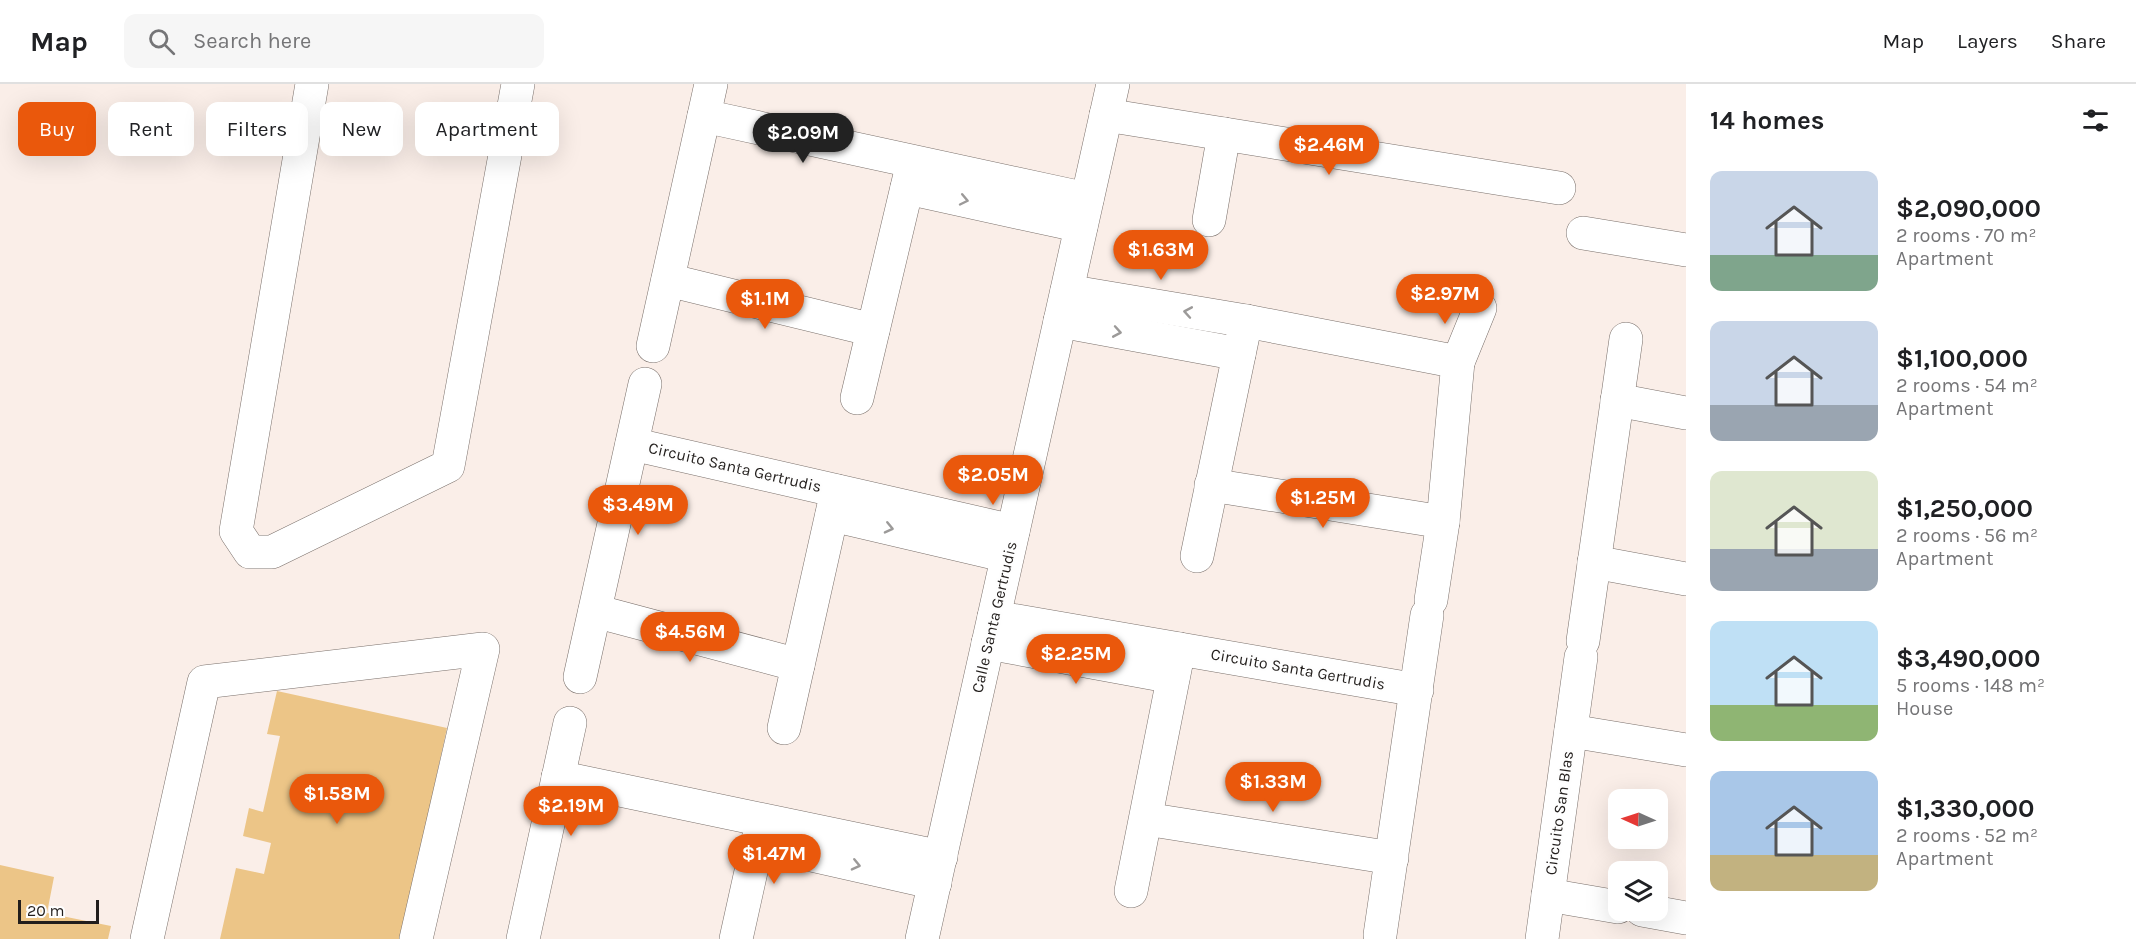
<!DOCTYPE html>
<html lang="en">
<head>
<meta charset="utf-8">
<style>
  :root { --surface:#fff; --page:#f6f6f6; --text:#202124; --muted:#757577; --line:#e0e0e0; --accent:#ea580c }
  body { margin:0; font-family:Karla,sans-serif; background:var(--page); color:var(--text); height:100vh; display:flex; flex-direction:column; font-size:22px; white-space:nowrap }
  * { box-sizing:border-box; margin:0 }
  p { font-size:20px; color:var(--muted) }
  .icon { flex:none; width:33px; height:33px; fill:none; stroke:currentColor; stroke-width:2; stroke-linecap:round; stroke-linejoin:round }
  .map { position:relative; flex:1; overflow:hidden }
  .drawer { display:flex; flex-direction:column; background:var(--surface); width:450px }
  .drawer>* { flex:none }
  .top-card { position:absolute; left:18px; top:18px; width:570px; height:54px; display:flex; gap:12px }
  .needle { width:39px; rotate:273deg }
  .fabs { position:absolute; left:1608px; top:705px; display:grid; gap:12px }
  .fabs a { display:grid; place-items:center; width:60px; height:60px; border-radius:12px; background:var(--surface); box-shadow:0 6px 24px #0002; font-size:30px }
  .scale { position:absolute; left:18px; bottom:15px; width:81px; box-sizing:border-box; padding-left:6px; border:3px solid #221e1c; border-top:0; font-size:16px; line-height:21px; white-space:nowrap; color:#221e1c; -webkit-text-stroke:4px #fefefe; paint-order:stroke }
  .price { position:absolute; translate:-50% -51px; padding:0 14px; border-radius:21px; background:var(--accent); color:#fff; font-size:20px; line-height:39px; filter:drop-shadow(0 2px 3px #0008) }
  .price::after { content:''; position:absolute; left:50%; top:36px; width:18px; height:14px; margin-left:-9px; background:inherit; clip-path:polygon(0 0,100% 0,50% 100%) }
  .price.selected { background:#222; color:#fff }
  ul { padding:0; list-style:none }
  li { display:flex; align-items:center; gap:18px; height:150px; padding:0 24px }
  li span { display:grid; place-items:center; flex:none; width:168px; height:120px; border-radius:12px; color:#555 }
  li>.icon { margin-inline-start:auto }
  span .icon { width:72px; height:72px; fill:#fffc; stroke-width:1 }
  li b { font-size:26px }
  h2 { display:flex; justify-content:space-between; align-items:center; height:72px; padding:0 24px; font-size:26px }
  .tag { padding:0 21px; border-radius:12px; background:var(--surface); box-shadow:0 6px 24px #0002; font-size:21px; line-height:54px }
  .tag.selected { background:var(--accent); color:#fff }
  header { display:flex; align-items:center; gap:36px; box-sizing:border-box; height:84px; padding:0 30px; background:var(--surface); border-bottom:2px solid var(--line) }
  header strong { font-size:28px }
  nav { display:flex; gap:33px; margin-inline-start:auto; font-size:21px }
  .search { width:420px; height:54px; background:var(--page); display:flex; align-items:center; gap:15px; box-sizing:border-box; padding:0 21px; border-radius:12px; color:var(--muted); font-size:22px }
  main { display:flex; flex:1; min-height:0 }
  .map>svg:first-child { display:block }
  .building { fill:#ecc587 }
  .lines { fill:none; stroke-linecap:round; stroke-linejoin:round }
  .minor-casing { stroke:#7a706b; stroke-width:34 }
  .minor { stroke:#fff; stroke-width:33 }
  .oneway { stroke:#9c9a99 }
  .labels { text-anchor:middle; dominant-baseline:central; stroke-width:5; stroke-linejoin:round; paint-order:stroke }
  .street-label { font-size:16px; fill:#221e1c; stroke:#fefefe }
</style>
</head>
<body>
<header>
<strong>Map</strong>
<div class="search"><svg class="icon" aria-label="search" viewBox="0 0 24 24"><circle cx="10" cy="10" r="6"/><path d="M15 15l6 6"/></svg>Search here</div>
<nav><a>Map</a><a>Layers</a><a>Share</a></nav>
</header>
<main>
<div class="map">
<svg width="1686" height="855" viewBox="0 0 1686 855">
  <rect width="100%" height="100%" fill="#faeee8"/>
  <g class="building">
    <path d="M277 607 447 644 401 855H220L236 784 264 790 271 759 243 752 249 724 263 728 280 652 267 650Z"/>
    <path d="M0 781 54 793 47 829 111 842 108 855H0Z"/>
  </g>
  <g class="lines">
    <defs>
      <g id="minor">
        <path d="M312 0 236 447 250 468H272L448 382 518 0"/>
        <path d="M1106 31 1559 104"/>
        <path d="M704 32 1087 115"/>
        <path d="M907 104 1081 142"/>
        <path d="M1209 136 1224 50"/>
        <path d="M1583 149 1686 166"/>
        <path d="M668 196 873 246"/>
        <path d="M1067 207 1246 237 1458 278 1443 438 1431 516"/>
        <path d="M1060 237 1239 270"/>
        <path d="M653 262 711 0"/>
        <path d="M1458 278 1480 224"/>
        <path d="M857 314 913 78"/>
        <path d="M1617 316 1686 329"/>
        <path d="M632 360 1013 447"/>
        <path d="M1211 401 1443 438"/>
        <path d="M832 431 1007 472"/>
        <path d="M1197 472 1246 237"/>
        <path d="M1594 478 1686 495"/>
        <path d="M595 527 798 581"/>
        <path d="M994 533 1417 606"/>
        <path d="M1583 557 1626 255"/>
        <path d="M988 559 1173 593"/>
        <path d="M580 593 645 300"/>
        <path d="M784 644 837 407"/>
        <path d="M1571 647 1686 666"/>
        <path d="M558 693 941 773"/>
        <path d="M1146 735 1392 774"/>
        <path d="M758 759 935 799"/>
        <path d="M1131 807 1179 565"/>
        <path d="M1548 811 1618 823"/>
        <path d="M1642 826 1686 834"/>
        <path d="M1380 851 1427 531"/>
        <path d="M147 855 204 598 483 565 416 855"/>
        <path d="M523 855 570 639"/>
        <path d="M736 855 762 738"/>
        <path d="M922 855 1113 0"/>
        <path d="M1542 855 1581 573"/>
      </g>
    </defs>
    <use href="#minor" class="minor-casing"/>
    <use href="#minor" class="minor"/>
  </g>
  <defs><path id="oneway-chevron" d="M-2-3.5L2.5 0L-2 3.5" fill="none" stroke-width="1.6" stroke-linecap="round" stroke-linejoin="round" transform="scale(1.5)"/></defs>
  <g class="oneway">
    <use href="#oneway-chevron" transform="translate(964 116) rotate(12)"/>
    <use href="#oneway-chevron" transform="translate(1188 228) rotate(-170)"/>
    <use href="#oneway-chevron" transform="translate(1117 248) rotate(10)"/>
    <use href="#oneway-chevron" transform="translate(889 444) rotate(13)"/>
    <use href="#oneway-chevron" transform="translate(856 781) rotate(13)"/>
  </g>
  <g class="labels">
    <g class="street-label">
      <text transform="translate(735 383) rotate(13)">Circuito Santa Gertrudis</text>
      <text transform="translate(994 533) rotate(-77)">Calle Santa Gertrudis</text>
      <text transform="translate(1298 585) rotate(10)">Circuito Santa Gertrudis</text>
      <text transform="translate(1559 729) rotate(-82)">Circuito San Blas</text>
    </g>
  </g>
</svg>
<div class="fabs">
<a><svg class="needle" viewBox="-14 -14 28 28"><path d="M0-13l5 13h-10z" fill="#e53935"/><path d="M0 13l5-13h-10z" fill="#757577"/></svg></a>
<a><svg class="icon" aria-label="layers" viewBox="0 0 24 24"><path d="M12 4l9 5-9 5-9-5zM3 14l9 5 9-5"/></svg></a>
</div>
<div class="scale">20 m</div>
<b class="price selected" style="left:803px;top:80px">$2.09M</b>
<b class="price" style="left:1329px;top:92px">$2.46M</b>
<b class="price" style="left:1161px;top:197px">$1.63M</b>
<b class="price" style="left:1445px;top:241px">$2.97M</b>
<b class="price" style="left:765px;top:246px">$1.1M</b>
<b class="price" style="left:993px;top:422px">$2.05M</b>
<b class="price" style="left:1323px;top:445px">$1.25M</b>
<b class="price" style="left:638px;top:452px">$3.49M</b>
<b class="price" style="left:690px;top:579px">$4.56M</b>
<b class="price" style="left:1076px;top:601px">$2.25M</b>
<b class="price" style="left:1273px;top:729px">$1.33M</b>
<b class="price" style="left:337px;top:741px">$1.58M</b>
<b class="price" style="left:571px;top:753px">$2.19M</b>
<b class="price" style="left:774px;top:801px">$1.47M</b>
<div class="top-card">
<a class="tag selected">Buy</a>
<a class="tag">Rent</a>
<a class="tag">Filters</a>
<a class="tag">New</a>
<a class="tag">Apartment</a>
</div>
</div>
<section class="drawer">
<h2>14 homes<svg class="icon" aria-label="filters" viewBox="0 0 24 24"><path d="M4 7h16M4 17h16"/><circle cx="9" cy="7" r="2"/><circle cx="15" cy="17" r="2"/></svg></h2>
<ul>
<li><span style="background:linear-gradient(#c9d6e8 70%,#7fa58c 0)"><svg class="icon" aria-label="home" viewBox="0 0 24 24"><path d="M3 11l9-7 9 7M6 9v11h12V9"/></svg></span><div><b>$2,090,000</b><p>2 rooms · 70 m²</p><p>Apartment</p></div></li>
<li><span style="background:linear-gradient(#c9d6e8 70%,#9aa5b1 0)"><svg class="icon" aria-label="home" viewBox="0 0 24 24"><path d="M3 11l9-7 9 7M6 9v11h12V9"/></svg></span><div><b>$1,100,000</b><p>2 rooms · 54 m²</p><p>Apartment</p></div></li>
<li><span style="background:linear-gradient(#dfe7d0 65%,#9aa5b1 0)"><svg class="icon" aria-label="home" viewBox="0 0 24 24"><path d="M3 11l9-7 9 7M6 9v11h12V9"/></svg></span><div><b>$1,250,000</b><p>2 rooms · 56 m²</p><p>Apartment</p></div></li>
<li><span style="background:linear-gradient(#bfe0f5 70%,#8fb573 0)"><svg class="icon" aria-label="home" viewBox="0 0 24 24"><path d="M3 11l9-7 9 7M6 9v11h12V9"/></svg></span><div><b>$3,490,000</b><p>5 rooms · 148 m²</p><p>House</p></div></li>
<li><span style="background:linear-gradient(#a9c7e8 70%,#c2b280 0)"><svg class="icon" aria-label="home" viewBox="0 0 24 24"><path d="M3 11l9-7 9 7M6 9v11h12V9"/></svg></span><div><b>$1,330,000</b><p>2 rooms · 52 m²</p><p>Apartment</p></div></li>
</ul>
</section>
</main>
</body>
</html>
